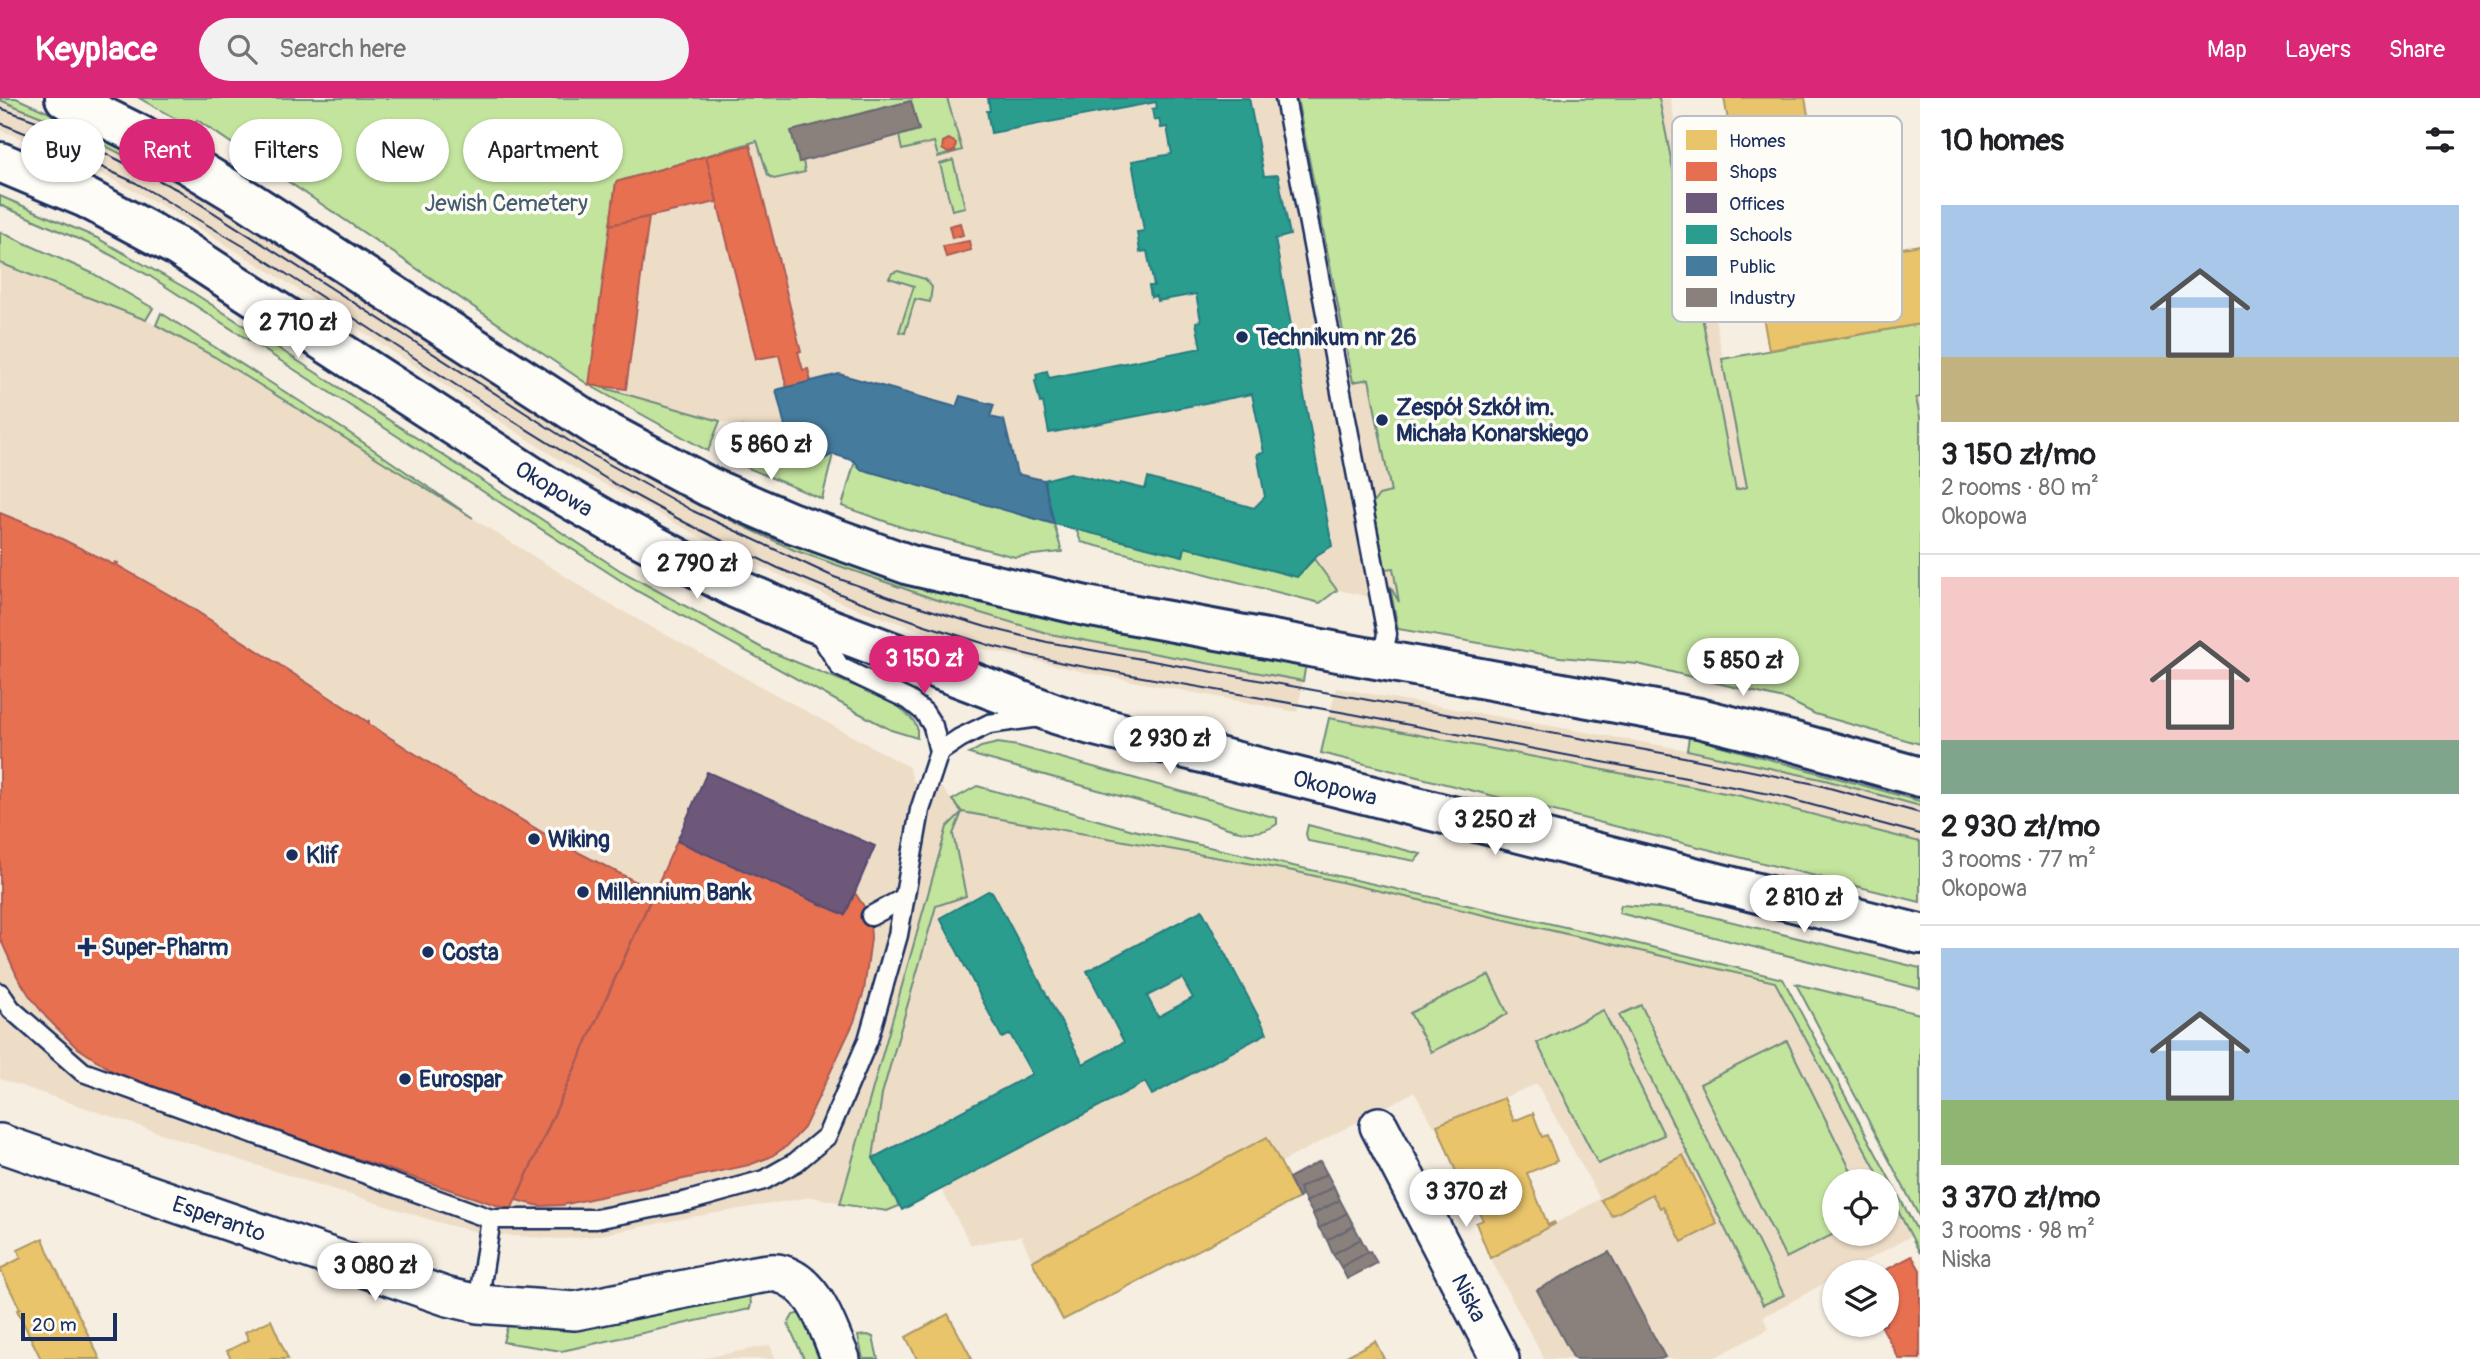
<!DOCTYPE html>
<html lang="en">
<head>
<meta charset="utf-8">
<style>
  :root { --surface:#fff; --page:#f2f2f2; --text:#202124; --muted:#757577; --line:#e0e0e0; --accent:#db2777 }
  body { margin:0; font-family:Pangolin,sans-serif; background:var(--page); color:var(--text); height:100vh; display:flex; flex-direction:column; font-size:26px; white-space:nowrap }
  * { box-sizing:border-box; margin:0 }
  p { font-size:23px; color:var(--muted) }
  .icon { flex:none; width:38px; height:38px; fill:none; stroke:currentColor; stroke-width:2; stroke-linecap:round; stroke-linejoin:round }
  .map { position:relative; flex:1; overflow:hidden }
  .drawer { display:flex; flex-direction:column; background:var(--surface); width:560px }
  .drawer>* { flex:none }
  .hud { position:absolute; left:21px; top:21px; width:665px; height:63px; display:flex; gap:14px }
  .buttons { position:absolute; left:1822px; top:1071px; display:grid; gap:14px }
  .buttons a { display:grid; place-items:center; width:77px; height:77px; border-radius:50%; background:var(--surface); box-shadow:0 2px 5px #0004; font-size:35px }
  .scale { position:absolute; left:21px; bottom:18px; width:96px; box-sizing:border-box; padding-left:7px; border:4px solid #1b2f5e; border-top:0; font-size:19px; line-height:24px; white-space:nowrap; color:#1b2f5e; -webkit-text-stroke:5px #fdfcf7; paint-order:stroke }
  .price { position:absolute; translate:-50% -60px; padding:0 16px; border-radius:24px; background:#fff; color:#222; font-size:23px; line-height:46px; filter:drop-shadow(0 2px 4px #0008) }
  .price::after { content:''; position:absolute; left:50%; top:42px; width:21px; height:16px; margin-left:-10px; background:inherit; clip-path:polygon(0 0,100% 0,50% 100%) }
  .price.selected { background:var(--accent); color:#fff }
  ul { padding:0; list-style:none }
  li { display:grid; align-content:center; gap:14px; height:371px; padding:0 21px }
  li+li { border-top:2px solid var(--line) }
  li span { display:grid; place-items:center; height:217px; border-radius:0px; color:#555 }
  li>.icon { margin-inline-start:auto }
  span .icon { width:126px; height:126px; fill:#fffc; stroke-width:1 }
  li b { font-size:30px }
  h2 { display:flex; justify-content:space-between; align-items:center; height:84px; padding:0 21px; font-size:30px }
  .pill { padding:0 24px; border-radius:32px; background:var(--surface); box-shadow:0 2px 5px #0004; font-size:24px; line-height:63px }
  .pill.selected { background:var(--accent); color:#fff }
  header { display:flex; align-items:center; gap:42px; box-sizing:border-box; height:98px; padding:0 35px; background:var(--accent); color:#fff }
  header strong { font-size:33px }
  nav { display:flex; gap:38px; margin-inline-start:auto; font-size:24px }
  .search { width:490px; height:63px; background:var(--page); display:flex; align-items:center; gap:18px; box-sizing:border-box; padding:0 24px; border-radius:38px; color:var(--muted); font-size:26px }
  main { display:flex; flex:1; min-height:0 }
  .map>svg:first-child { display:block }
  .built { fill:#edddc7 }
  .green { fill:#c3e49d; stroke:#6f8a7e; stroke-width:2 }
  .homes { fill:#e9c46a; stroke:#ab9766; stroke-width:2 }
  .shops { fill:#e76f51; stroke:#aa5c55; stroke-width:2 }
  .offices { fill:#6d597a; stroke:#544c72; stroke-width:2 }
  .schools { fill:#2a9d8f; stroke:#267c80; stroke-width:2; fill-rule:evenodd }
  .public { fill:#457b9d; stroke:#38648a; stroke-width:2 }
  .industry { fill:#8a817c; stroke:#696873; stroke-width:2 }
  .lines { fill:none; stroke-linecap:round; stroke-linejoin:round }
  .service-casing { stroke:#1b2f5e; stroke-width:23 }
  .minor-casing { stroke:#1b2f5e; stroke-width:42 }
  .secondary-casing { stroke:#1b2f5e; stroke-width:44 }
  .service { stroke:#fdfcf7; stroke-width:18 }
  .minor { stroke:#fdfcf7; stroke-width:37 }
  .secondary { stroke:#fdfcf7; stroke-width:38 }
  .tram { stroke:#1b2f5e; stroke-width:2 }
  .poi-dot { fill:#1b2f5e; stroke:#fdfcf7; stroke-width:2.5 }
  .labels { text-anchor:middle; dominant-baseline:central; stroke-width:7; stroke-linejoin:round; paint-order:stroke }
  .park-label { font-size:23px; fill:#455c6e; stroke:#fdfcf7 }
  .poi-label { font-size:23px; font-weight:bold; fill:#1b2f5e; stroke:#fdfcf7; text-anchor:start }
  .street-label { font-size:23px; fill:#1b2f5e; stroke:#fdfcf7 }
  .key { fill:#fdfcf7; stroke:#b9bec9; stroke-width:2 }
  .key-label { font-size:19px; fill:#1b2f5e }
</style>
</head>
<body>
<header>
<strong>Keyplace</strong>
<div class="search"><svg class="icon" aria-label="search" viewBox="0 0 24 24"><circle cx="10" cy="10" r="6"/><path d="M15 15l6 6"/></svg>Search here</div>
<nav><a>Map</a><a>Layers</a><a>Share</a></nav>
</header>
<main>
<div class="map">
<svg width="1920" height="1261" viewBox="0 0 1920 1261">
  <rect width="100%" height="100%" fill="#f6eee1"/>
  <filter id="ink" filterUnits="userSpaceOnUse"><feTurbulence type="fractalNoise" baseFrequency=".0143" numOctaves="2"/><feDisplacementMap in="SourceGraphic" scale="14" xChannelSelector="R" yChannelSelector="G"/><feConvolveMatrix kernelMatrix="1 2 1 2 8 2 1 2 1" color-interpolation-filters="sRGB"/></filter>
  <g filter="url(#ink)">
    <g class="built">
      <path d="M925 0H1670L1723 260 1920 226V627L1076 431 860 371 855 363 833 356 824 361 791 352 787 338 770 337 589 287 616 84 749 45Z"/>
      <path d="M0 2 76 33 230 111 568 333 634 371 764 439 794 452 934 501 1050 536 1303 583 1297 614 1089 575 957 545 852 509 726 453 555 359 291 187 172 113 73 61 0 32Z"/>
      <path d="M0 165 146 222 215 259 613 508 909 669 913 683 942 690 962 714 1293 773 1775 884 1882 1083H1834V1136H1886L1887 1092 1911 1138 1845 1174H1834V1180L1763 1219 1769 1231 1712 1261H1544L1490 1160 1600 1101 1537 986 1434 1028 1414 994 1280 1065 1267 1040 1032 1163 1021 1138 971 1147 941 1091 902 1112 899 1108 887 1113 811 1099 681 1121 595 1138 561 1141 487 1136 447 1127 246 1064 0 981Z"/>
      <path d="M1336 590 1687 652 1825 682 1920 708V744L1741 698 1329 620Z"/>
      <path d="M770 1247 776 1261H700Z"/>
    </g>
    <g class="green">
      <path d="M0 0H16L112 43 230 111 76 33 0 2Z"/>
      <path d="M139 0H947L962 52 938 59 934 44 902 52 899 38 918 32 911 3 792 33 799 64 803 63 805 74 774 81 768 77 757 43 616 84 590 286 720 323 708 353 589 287 197 22 192 30Z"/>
      <path d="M1297 0H1659L1736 392 1747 389 1722 261 1920 226V299L1916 300 1920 319V646L1815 616 1788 602 1638 566 1560 559 1398 531 1390 488 1399 504 1393 470 1385 471 1373 405 1379 397 1391 394 1369 281 1353 284Z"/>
      <path d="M953 62 965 109 952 112 940 66Z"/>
      <path d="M0 98 97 140 189 192 621 473 764 551 894 604 913 622 917 629V640L891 632 855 613 637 493 148 177 94 148 0 107Z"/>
      <path d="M0 134 92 175 153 210 146 222 0 165Z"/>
      <path d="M898 173 925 181 932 189 930 204 915 201 905 235 899 234 914 188 889 180 892 175Z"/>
      <path d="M161 215 348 334 473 420 215 259 156 227Z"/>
      <path d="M742 329 770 337 787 338 791 352 824 361 833 356 822 401 734 364 743 339Z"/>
      <path d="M855 363 860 371 1054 426 1062 454 1015 459 904 430 842 408Z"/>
      <path d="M699 404 920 488 1017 511 1306 565 1303 583 1050 536 934 501 794 452 724 419Z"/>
      <path d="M1076 431 1183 458 1185 449 1297 479 1314 461 1337 492 1320 505 1081 444Z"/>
      <path d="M1329 620 1741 698 1920 744V804L1321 655Z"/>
      <path d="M1689 639 1920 703V708L1825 682 1687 652Z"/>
      <path d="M998 645 1018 648 1277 720V726C1256 742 1228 731 1206 722L969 656 981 649Z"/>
      <path d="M977 688 1133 732 1614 840 1783 881 1920 1138V1155L1887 1092 1886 1083H1882L1775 884 1293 773 962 714 953 736 966 798 936 808 882 996 873 1060 899 1108 887 1113 840 1106 947 729 962 714 952 702Z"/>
      <path d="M1308 727 1421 756 1415 763 1308 743 1306 736Z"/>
      <path d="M1621 807 1684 812 1920 870V891L1619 815Z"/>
      <path d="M1489 877 1508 916 1431 954 1410 915Z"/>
      <path d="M1796 886 1920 916V1120Z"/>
      <path d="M1641 907 1784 1197 1763 1207 1619 917Z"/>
      <path d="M1603 912 1664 1037 1598 1066 1537 945Z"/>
      <path d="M1787 943 1856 1083H1834V1136L1786 1160 1700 986Z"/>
      <path d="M747 1187 751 1205 750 1211 562 1253 503 1244 510 1219Z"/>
      <path d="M801 1215 819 1261H804L788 1226 793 1217Z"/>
      <path d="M868 1237 873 1239 878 1261H863L858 1238Z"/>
    </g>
    <g class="homes">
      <path d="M1724 0H1805L1834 162 1920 147V226L1769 252Z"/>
      <path d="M1504 1000 1514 1023 1533 1015 1542 1039 1547 1037 1557 1063 1527 1075 1548 1127 1554 1124 1555 1126 1490 1160 1476 1125 1483 1122 1477 1108 1470 1111 1459 1084 1466 1081 1463 1073 1457 1076 1437 1027Z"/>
      <path d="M1267 1039 1299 1100 1063 1222 1032 1163Z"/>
      <path d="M1683 1057 1717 1126 1682 1144 1663 1108 1660 1110 1652 1096 1612 1118 1601 1102Z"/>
      <path d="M43 1140 49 1156 100 1261H41L17 1212 20 1211 0 1171 21 1160 18 1152Z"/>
      <path d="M948 1216 972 1261H917L906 1239Z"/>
      <path d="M271 1222 288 1261H231L227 1253 249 1242 245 1234Z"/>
      <path d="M1375 1243 1384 1261H1341Z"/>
    </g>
    <g class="shops">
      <path d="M949 41 956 45 955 53 948 55 942 51 943 44Z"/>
      <path d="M750 47 801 253 798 254 803 272 808 271 811 283 787 290 779 257 756 261 706 58Z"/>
      <path d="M706 58 717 104 610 127 616 84Z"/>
      <path d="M649 119 626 291 589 287 610 127Z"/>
      <path d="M960 125 963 137 952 140 949 128Z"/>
      <path d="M969 143 971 152 946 159 943 148Z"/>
      <path d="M0 415 50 435 114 467 115 464 118 465 117 467 187 507 368 624 369 622V626L465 688 560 745 654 793 511 1112 154 993 125 981 75 948 46 919 29 897 17 878 0 840Z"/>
      <path d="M677 743 845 817 855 795 867 813 870 824 871 840 864 893 854 924 804 1030 787 1048 770 1059 749 1067 562 1107 540 1108 516 1102Z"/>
      <path d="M1912 1158 1920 1172V1261H1899L1881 1227H1886V1174H1882Z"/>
    </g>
    <path class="offices" d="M707 674 875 748 845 817 677 743Z"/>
    <g class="schools">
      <path d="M988 0H1249L1264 78 1278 77 1290 137 1275 141 1332 448 1317 457 1297 479 1185 449 1183 458 1054 426 1044 382 1070 375 1119 387 1120 385 1145 391 1148 380 1254 410 1265 399 1257 356 1264 355 1252 296 1049 335 1043 304 1040 305 1035 283 1037 282 1036 276 1047 273 1049 280 1201 250 1196 224 1201 223 1196 196 1157 203 1156 198 1151 199 1149 188H1154L1147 153 1140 154 1137 134 1144 133 1132 63 1172 56 1167 29 1161 30 1159 21 1154 22 1152 11 1157 10 1156 4 991 35 987 13H990Z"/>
      <path d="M988 793 993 795 1083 966 1124 944 1087 873 1202 812 1267 935 1152 997 1145 984 902 1112 873 1060 1032 976 1010 936 1002 940 940 820ZM1182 880 1193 900 1158 919 1147 898Z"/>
    </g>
    <path class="public" d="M839 276 956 309 960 298 994 307 990 319 1004 322 1017 376 1044 382 1054 426 860 371 855 363 833 356 824 361 791 352 776 292Z"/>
    <g class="industry">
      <path d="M911 3 919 32 799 64 791 33Z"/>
      <path d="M1320 1063 1327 1076 1299 1090 1303 1097 1299 1100 1289 1080Z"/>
      <path d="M1327 1076 1334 1089 1306 1104 1299 1090Z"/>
      <path d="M1334 1089 1340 1102 1313 1116 1306 1104Z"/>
      <path d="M1340 1102 1347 1115 1319 1130 1313 1116Z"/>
      <path d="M1347 1115 1354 1128 1327 1142 1319 1130Z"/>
      <path d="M1354 1128 1361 1141 1333 1156 1327 1142Z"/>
      <path d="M1361 1141 1368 1154 1341 1169 1333 1156Z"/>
      <path d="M1370 1153 1377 1165 1347 1181 1341 1169Z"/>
      <path d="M1609 1154 1665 1259 1661 1261H1574L1537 1192Z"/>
    </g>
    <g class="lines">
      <defs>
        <g id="service">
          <path d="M1285 0 1387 536 1382 561"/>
          <path d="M939 654 960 640 989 626 1040 619"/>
          <path d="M871 818 904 800"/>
          <path d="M0 895 11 911 83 974 491 1121H596L688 1103 764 1082 796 1064 827 1038 868 942 898 837 920 712 939 654 933 628 924 614 909 602 840 569 817 532"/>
          <path d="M478 1206 491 1121"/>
        </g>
        <g id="minor">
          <path d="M1379 1028 1500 1261"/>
          <path d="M0 1045 448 1199 478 1206 575 1213 755 1177C762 1176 770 1174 777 1175 815 1182 828 1231 841 1261"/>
        </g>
        <g id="secondary">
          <path d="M65 0 140 37 247 102 599 330 709 389 790 424 910 467 1086 508 1699 620 1791 643 1920 679"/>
          <path d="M0 64 86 100 178 149 544 386 610 424 735 490 813 524 1056 616 1091 627 1920 836"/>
        </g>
      </defs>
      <use href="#service" class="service-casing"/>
      <use href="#minor" class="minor-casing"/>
      <use href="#secondary" class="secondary-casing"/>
      <use href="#service" class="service"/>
      <use href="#minor" class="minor"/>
      <use href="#secondary" class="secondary"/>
      <g class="tram">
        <path d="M0 10 53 29 180 93 580 350 693 413 834 479 898 502 986 529 1047 544 1684 659 1815 686 1920 715"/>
        <path d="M0 25 47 44 136 85 250 152 465 293 618 388 686 425 778 470 850 500 922 526 992 548 1063 565 1352 616 1775 697 1920 736"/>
      </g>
    </g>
  </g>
  <g class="poi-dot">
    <circle cx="1242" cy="239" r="7"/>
    <circle cx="1382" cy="322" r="7"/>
    <circle cx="534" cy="741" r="7"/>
    <circle cx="292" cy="757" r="7"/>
    <circle cx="583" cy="794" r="7"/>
    <path d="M83.5 838.5h7v7h7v7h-7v7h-7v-7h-7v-7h7z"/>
    <circle cx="428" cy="854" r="7"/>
    <circle cx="405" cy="981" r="7"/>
  </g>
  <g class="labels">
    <g class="park-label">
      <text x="506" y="105">Jewish Cemetery</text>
    </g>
    <g class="poi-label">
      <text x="1256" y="239">Technikum nr 26</text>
      <text x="1396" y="309">Zespół Szkół im.<tspan x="1396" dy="26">Michała Konarskiego</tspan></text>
      <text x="548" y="741">Wiking</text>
      <text x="306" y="757">Klif</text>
      <text x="597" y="794">Millennium Bank</text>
      <text x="101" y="849">Super-Pharm</text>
      <text x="442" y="854">Costa</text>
      <text x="419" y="981">Eurospar</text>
    </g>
    <g class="street-label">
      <text transform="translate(554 391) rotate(31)">Okopowa</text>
      <text transform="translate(1335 690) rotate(14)">Okopowa</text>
      <text transform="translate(219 1121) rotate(19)">Esperanto</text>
      <text transform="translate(1469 1200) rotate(63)">Niska</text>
    </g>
  </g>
  <rect x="1672" y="18" width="230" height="206" rx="10" class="key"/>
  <rect x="1686" y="32" width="31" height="20" fill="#e9c46a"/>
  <rect x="1686" y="64" width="31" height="19" fill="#e76f51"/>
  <rect x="1686" y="95" width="31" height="20" fill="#6d597a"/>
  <rect x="1686" y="127" width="31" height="19" fill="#2a9d8f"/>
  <rect x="1686" y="158" width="31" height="20" fill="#457b9d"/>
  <rect x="1686" y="190" width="31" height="19" fill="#8a817c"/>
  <g class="key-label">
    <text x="1729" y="49">Homes</text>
    <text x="1729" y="80">Shops</text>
    <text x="1729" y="112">Offices</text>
    <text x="1729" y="143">Schools</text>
    <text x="1729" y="175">Public</text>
    <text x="1729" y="206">Industry</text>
  </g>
</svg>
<div class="buttons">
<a><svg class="icon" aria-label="locate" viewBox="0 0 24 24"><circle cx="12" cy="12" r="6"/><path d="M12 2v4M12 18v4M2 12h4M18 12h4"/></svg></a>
<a><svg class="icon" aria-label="layers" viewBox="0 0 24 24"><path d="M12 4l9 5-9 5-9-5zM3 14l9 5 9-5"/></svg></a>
</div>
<div class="scale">20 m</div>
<b class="price" style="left:298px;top:262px">2 710 zł</b>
<b class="price" style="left:771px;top:384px">5 860 zł</b>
<b class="price" style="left:697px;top:503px">2 790 zł</b>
<b class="price selected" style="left:924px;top:598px">3 150 zł</b>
<b class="price" style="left:1743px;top:600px">5 850 zł</b>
<b class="price" style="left:1170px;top:678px">2 930 zł</b>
<b class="price" style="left:1495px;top:759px">3 250 zł</b>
<b class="price" style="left:1804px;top:837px">2 810 zł</b>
<b class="price" style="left:1466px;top:1131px">3 370 zł</b>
<b class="price" style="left:375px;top:1205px">3 080 zł</b>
<div class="hud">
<a class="pill">Buy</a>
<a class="pill selected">Rent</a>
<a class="pill">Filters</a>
<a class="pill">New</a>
<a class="pill">Apartment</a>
</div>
</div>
<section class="drawer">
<h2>10 homes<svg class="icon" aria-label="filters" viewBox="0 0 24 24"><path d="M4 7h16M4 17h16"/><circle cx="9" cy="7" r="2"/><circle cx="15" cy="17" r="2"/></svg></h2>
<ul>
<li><span style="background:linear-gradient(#a9c7e8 70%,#c2b280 0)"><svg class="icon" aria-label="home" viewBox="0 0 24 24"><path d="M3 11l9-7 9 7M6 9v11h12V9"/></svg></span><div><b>3 150 zł/mo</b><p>2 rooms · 80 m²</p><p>Okopowa</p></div></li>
<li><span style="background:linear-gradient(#f6c9c9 75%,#7fa58c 0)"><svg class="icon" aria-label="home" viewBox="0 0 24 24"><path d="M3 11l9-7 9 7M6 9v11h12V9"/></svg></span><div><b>2 930 zł/mo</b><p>3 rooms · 77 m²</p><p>Okopowa</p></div></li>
<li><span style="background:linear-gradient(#a9c7e8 70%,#8fb573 0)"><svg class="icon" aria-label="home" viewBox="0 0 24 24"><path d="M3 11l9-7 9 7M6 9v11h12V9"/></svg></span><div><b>3 370 zł/mo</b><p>3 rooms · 98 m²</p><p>Niska</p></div></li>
</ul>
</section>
</main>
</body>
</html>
